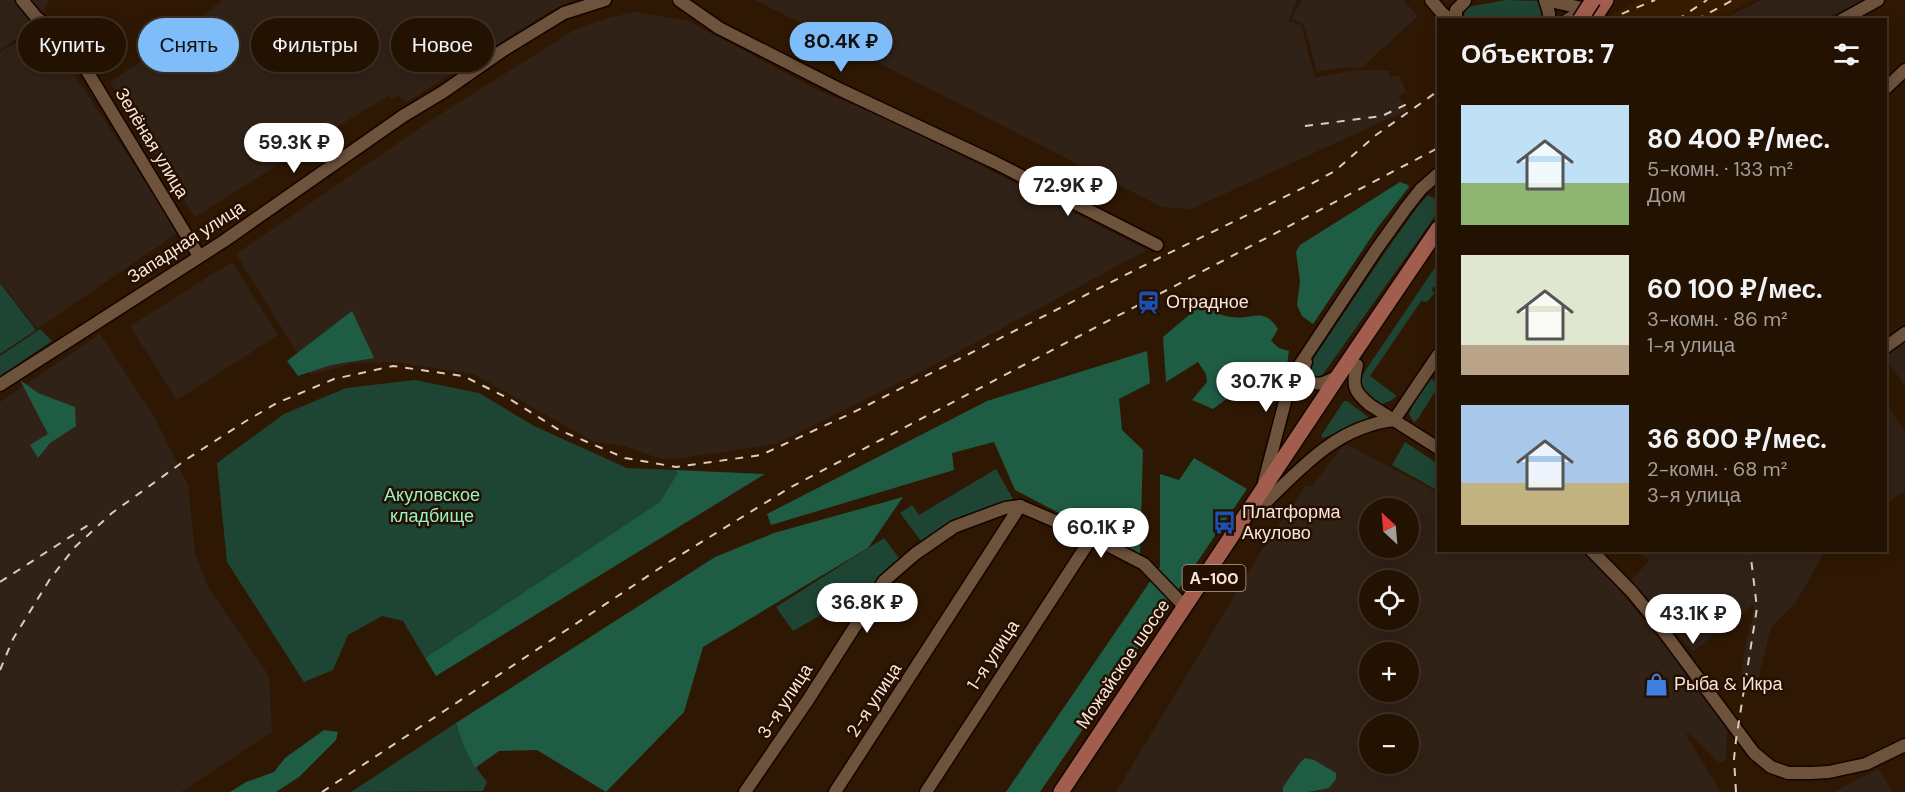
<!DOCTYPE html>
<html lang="ru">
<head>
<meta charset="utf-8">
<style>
  :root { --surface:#231202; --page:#2b1b0c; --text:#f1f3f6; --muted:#a39e99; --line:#403224; --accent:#7ebdf9 }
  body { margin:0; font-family:"DM Sans",sans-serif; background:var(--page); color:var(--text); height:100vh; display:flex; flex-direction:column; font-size:22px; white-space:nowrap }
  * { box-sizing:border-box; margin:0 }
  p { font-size:20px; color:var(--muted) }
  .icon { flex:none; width:33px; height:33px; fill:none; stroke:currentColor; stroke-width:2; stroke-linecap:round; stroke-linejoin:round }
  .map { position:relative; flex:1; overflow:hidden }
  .sheet { position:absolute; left:1437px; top:18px; width:450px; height:534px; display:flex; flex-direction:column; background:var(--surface); border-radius:0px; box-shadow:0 3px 15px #0003,0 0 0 2px var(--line) }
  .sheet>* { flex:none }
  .top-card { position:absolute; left:18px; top:18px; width:570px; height:54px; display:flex; gap:12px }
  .needle { width:39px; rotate:334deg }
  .fabs { position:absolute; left:1359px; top:498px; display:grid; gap:12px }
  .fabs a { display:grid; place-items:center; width:60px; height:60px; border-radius:50%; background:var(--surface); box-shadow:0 3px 15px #0003,0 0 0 2px var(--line); font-size:30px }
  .price { position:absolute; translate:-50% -51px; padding:0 14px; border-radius:21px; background:#fff; color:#222; font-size:20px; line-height:39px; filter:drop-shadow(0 2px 3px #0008) }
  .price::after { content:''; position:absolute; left:50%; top:36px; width:18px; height:14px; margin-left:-9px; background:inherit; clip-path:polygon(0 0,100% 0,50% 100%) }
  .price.selected { background:var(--accent); color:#111 }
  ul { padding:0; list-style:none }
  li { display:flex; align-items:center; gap:18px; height:150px; padding:0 24px }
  li span { display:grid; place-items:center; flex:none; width:168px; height:120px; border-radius:0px; color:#555 }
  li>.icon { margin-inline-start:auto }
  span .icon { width:72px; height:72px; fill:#fffc; stroke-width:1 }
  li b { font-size:26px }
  h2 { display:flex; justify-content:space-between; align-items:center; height:72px; padding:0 24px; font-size:26px }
  .tag { padding:0 21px; border-radius:27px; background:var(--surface); box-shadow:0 3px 15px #0003,0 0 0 2px var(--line); font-size:21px; line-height:54px }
  .tag.selected { background:var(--accent); color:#111 }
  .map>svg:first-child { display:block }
  .built { fill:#381c01 }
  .industrial { fill:#312217; fill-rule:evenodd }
  .green { fill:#1e4534 }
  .forest { fill:#1f5c44 }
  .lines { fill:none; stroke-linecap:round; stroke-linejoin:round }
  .minor-casing { stroke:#150300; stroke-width:15 }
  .major-casing { stroke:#150300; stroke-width:18 }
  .minor { stroke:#6d523c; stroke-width:12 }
  .major { stroke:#a15e4f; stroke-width:15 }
  .rail { stroke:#ddccbe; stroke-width:2; stroke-dasharray:8 8; stroke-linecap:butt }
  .major-bridge-casing { stroke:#150300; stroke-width:18; stroke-linecap:butt }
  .major-bridge { stroke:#a15e4f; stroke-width:15 }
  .labels { text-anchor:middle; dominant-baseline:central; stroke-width:5; stroke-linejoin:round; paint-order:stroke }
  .shield { fill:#240f00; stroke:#b8a699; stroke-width:1.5 }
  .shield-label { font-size:16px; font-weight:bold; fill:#f7e7da }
  .street-label { font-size:18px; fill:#f7e7da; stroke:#240f00 }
  .poi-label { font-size:18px; fill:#f7e7da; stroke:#240f00; text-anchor:start }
  .park-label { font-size:18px; fill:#96f1c7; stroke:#240f00 }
</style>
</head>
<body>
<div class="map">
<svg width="1905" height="792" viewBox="0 0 1905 792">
  <rect width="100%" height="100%" fill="#2f1803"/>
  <path class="built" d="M1640 0H1754L1717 19H1603Z"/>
  <g class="industrial">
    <path d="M0 0H49L36 25 0 50Z"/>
    <path d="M223 0H574L552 10 407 102 399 96 391 99 388 96 284 159 273 168 195 217 110 82 140 62Z"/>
    <path d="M755 0H1297L1288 21 1301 25 1315 78 1348 71 1371 70 1389 71 1390 78 1399 75 1406 92 1398 96 1408 110 1191 209 1162 207Z"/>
    <path d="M1302 0H1403L1418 16 1361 68 1343 67 1317 72 1304 24 1291 19Z"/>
    <path d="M1761 0H1864L1825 19H1723Z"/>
    <path d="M635 12 688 21 819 91 887 118 1147 250 919 373 776 444 681 458 661 459 624 446 594 442 474 374 395 362 354 363 311 375 236 254 436 117 576 29 609 18Z"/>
    <path d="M43 28 179 232 37 329 0 281V52Z"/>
    <path d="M232 262 278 335 177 400 130 326Z"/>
    <path d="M100 334 155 418 188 485 195 553 208 587 269 676 272 732 181 792H0V402Z"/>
    <path d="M1905 341V386L1886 359V356Z"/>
    <path d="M1886 404 1905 431V491L1886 503Z"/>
    <path d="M1348 445 1437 492 1438 491V550L1580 551 1596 562 1670 651 1727 729 1726 759 1722 763 1715 760 1689 733 1686 735 1721 792H1116L1268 540 1306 485 1311 487 1343 446ZM1370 508H1408V548H1370ZM1370 580H1408V620H1370ZM1370 652H1408V692H1370ZM1370 724H1408V764H1370Z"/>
    <path d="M1634 551H1825L1796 602 1771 627 1756 688 1739 686 1747 637H1749L1750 623H1752L1754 604 1728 626 1726 624 1693 652 1631 581 1649 560Z"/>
    <path d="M1878 769 1893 792H1834Z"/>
  </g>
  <g class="green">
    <path d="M1506 0 1538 1 1543 8 1544 20H1466L1463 17 1467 7Z"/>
    <path d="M1428 195 1438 200V212L1321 377 1313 376 1309 370 1310 364 1388 248 1419 205Z"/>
    <path d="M1438 263V288L1433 287 1432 291 1435 293 1427 302 1421 301 1370 376 1397 396 1390 401 1382 404C1372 398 1360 393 1359 380Z"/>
    <path d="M0 283 36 330 0 354Z"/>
    <path d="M40 329 52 341 0 376V356Z"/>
    <path d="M1430 378 1438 384V387L1417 420 1414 422 1409 414C1414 400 1421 390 1430 378Z"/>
    <path d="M415 380 479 393 534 426 627 468 676 470 677 474 661 502 425 658 403 621 382 616 348 635 333 670 304 682 227 562 217 463 284 414 346 388Z"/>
    <path d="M1344 401H1347L1372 420 1323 438 1321 436Z"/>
    <path d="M1405 442 1438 464V483L1435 489 1392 465Z"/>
    <path d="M996 469 1013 499 954 520 921 541 900 513 912 505 919 515Z"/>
    <path d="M884 538 902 562 869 587 793 631 776 607Z"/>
    <path d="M456 723C463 745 472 764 487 782L483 791 351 792Z"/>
  </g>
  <g class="forest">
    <path d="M1400 182 1408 185 1409 187 1378 227 1313 324 1302 316 1297 305 1300 281 1296 252 1300 245Z"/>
    <path d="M1202 304C1212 310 1220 316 1232 317 1254 320 1263 306 1278 329L1271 341 1279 348 1289 351 1287 365 1272 386 1246 371 1234 377 1233 394 1213 409 1192 400 1207 382 1206 374 1198 362 1166 382 1163 337Z"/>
    <path d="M352 311 374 358 331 365 298 376 287 361Z"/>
    <path d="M1147 351 1150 383 1119 399 1122 430 1143 450 1140 555 1015 490 994 442 952 453 954 470 771 525 767 514 987 401Z"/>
    <path d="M20 380 38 393 75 407 76 426 50 443 38 458 30 445 48 434Z"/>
    <path d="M1194 458 1247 489 1040 792H1006L1160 567V474L1179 480Z"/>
    <path d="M676 470 765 474 436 676 425 658 660 502 677 474Z"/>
    <path d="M903 497 868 548 703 647 684 712 606 792 537 750 499 751 475 768 463 744 456 723 715 557 774 533Z"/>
    <path d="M324 730 338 732 336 740 299 777 276 792H230L246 782 274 772 285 758Z"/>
    <path d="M1305 758 1314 760 1336 773V779L1329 788 1308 792H1283V787L1299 764Z"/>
  </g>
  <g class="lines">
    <defs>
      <g id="minor">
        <path d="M22 0 37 18 55 31 87 71 199 256"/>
        <path d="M679 0 719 28 841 90 994 162 1157 245"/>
        <path d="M1431 0 1442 13 1451 20"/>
        <path d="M1545 0 1586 9"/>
        <path d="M1545 0 1549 13V20"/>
        <path d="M1456 20V10L1465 1"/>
        <path d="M1567 20 1587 8"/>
        <path d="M1842 20 1878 0"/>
        <path d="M1886 88 1905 70"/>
        <path d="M1886 347 1905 333"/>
        <path d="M1306 362 1303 370 1304 378C1316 388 1325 383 1338 376"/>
        <path d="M1357 365C1352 385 1353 391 1370 405L1438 448"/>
        <path d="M0 385 224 241 403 116 443 92 502 51 564 13 605 0"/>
        <path d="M1264 482 1287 394 1297 369 1376 250 1406 208 1421 189 1438 174"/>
        <path d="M1020 506 1092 537 1144 564 1185 607"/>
        <path d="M1262 506C1301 468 1336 427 1394 420L1438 355"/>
        <path d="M1591 550 1632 592 1655 620 1754 753 1771 767 1788 773H1811L1829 772 1866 764 1905 745"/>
        <path d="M745 792 808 700 884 581 915 554 954 527 1005 508 1020 506"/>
        <path d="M835 792 1020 506"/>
        <path d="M926 792 1092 537"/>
      </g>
      <g id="major">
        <path d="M1593 20 1606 0"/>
        <path d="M1061 792 1339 375 1438 229"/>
      </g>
    </defs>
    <use href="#minor" class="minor-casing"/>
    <use href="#major" class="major-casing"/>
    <use href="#minor" class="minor"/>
    <use href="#major" class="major"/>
    <g class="rail">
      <path d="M1607 20 1655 0"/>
      <path d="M1677 20 1707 0"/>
      <path d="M1696 20 1733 0"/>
      <path d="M1305 126 1382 116 1409 103"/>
      <path d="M0 582 93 522"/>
      <path d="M0 670 13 639 50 579 75 547 112 513 187 459 246 421 277 403 334 379 393 366 463 376 508 398 559 430 625 458 676 467 761 455 852 413 1155 260 1311 184 1335 171 1376 135 1438 91"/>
      <path d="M322 792 669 562 791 487 1438 148"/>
      <path d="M1736 792 1734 759 1736 740 1757 608 1750 550"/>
    </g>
    <defs>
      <path id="major-bridge" d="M1580 20 1593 0"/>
    </defs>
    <use href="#major-bridge" class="major-bridge-casing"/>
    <use href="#major-bridge" class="major-bridge"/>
  </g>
  <defs>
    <symbol id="station-bare" viewBox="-9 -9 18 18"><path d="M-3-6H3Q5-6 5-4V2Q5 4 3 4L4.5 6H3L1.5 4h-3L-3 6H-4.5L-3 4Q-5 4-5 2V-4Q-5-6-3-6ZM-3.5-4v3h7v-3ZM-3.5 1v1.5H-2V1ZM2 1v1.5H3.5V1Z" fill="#1a4fb4" stroke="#240f00" stroke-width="2.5" paint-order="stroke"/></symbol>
    <symbol id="bus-bare" viewBox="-9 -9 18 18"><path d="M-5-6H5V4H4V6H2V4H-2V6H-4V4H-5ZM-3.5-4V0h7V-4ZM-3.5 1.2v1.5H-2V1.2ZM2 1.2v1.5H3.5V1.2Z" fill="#1a4fb4" stroke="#240f00" stroke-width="2.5" paint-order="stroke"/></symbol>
    <symbol id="shop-bare" viewBox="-9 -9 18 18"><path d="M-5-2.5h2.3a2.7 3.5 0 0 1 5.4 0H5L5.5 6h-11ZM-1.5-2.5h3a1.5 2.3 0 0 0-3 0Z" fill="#3f7fe0" stroke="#240f00" stroke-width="2.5" paint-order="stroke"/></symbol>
  </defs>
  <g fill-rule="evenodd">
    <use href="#station-bare" x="1132" y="286" width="33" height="33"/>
    <use href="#bus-bare" x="1208" y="506" width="33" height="33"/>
    <use href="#shop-bare" x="1640" y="668" width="33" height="33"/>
  </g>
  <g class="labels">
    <rect class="shield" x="1182.5" y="565" width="63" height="26" rx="4.5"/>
    <g class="shield-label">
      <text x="1214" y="578">А-100</text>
    </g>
    <g class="street-label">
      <text transform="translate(152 143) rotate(59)">Зелёная улица</text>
      <text transform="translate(186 242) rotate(-33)">Западная улица</text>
      <text transform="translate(993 655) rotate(-57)">1-я улица</text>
      <text transform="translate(1123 664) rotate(-56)">Можайское шоссе</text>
      <text transform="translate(874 700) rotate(-57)">2-я улица</text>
      <text transform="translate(785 701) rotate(-57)">3-я улица</text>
    </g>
    <g class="poi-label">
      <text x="1166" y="302">Отрадное</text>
      <text x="1242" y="512">Платформа<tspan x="1242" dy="21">Акулово</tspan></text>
      <text x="1674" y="684">Рыба &amp; Икра</text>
    </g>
    <g class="park-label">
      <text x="432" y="495">Акуловское<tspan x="432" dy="21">кладбище</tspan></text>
    </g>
  </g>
</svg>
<div class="fabs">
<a><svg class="needle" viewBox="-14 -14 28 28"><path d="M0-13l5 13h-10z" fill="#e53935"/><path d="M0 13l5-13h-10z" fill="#a39e99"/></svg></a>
<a><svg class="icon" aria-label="locate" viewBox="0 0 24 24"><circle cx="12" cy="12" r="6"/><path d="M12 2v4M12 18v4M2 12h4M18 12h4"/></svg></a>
<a>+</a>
<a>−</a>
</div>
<b class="price selected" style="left:841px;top:73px">80.4K ₽</b>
<b class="price" style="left:294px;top:174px">59.3K ₽</b>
<b class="price" style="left:1068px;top:217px">72.9K ₽</b>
<b class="price" style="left:1266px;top:413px">30.7K ₽</b>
<b class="price" style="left:1101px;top:559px">60.1K ₽</b>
<b class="price" style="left:867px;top:634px">36.8K ₽</b>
<b class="price" style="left:1693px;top:645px">43.1K ₽</b>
<div class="top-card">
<a class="tag">Купить</a>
<a class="tag selected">Снять</a>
<a class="tag">Фильтры</a>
<a class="tag">Новое</a>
</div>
<section class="sheet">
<h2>Объектов: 7<svg class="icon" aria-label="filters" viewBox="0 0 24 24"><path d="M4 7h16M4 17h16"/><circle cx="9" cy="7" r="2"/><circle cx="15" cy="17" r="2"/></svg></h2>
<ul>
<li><span style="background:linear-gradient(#bfe0f5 65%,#8fb573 0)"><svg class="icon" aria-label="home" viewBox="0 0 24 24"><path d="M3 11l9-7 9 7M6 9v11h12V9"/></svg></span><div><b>80 400 ₽/мес.</b><p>5-комн. · 133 m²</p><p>Дом</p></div></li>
<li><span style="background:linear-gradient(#dfe7d0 75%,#b9a48a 0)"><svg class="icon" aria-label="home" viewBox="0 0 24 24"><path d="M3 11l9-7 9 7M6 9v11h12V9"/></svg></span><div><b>60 100 ₽/мес.</b><p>3-комн. · 86 m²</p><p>1-я улица</p></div></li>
<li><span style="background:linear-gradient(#a9c7e8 65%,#c2b280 0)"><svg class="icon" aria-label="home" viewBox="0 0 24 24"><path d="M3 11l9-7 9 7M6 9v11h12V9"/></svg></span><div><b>36 800 ₽/мес.</b><p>2-комн. · 68 m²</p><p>3-я улица</p></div></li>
</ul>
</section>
</div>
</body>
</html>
